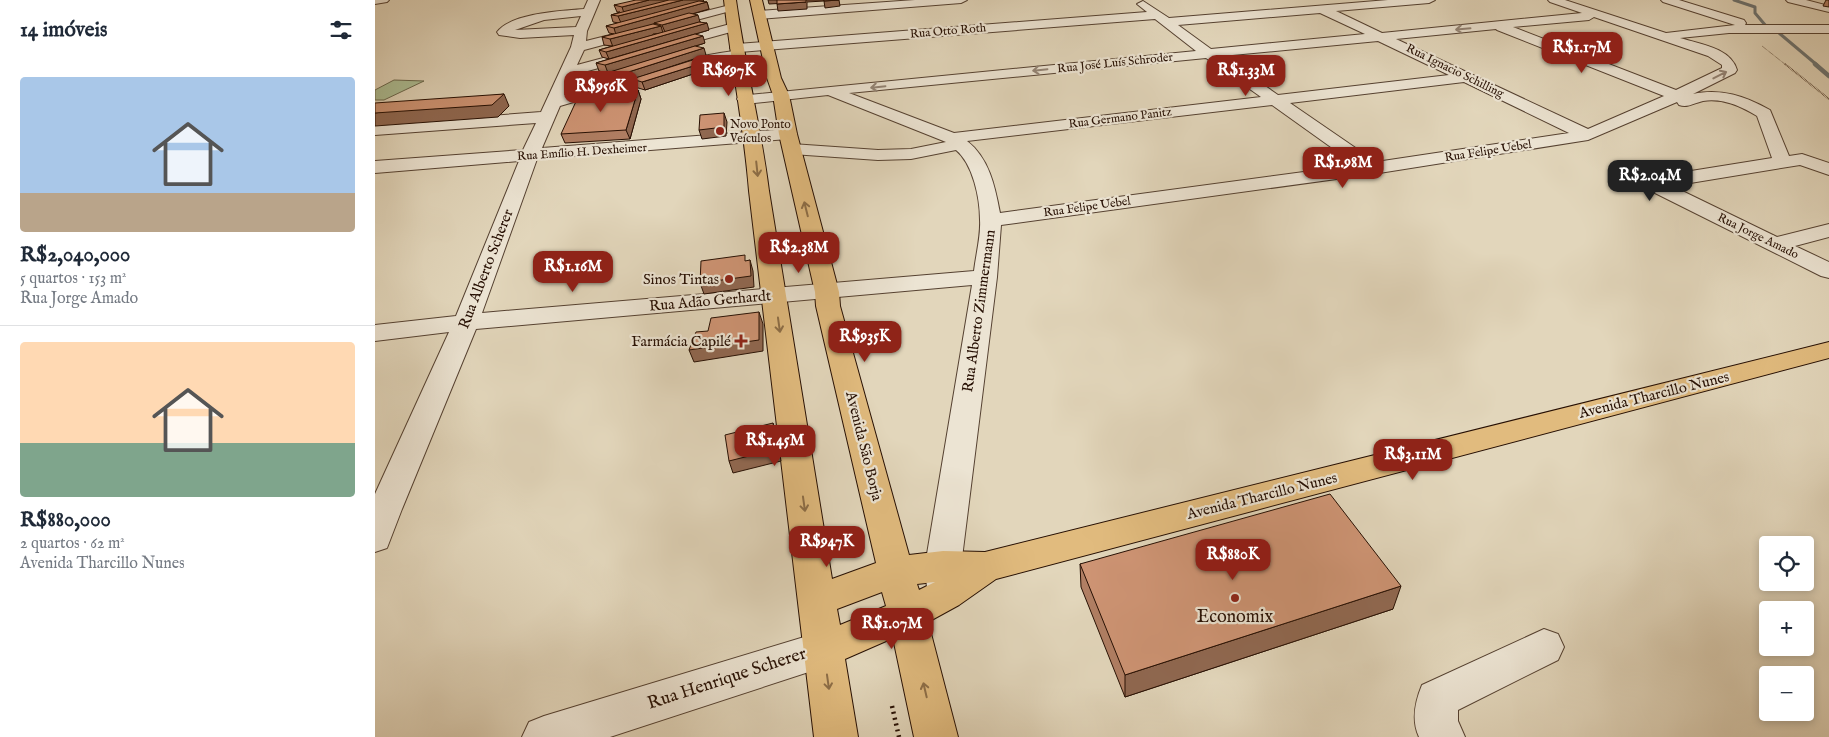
<!DOCTYPE html>
<html lang="pt">
<head>
<meta charset="utf-8">
<style>
  :root { --surface:#fff; --page:#f6f6f7; --text:#1f2937; --muted:#747a83; --line:#e0e1e3; --accent:#8f2418 }
  body { margin:0; font-family:"IM FELL English",serif; background:var(--page); color:var(--text); height:100vh; display:flex; flex-direction:column; font-size:19px; white-space:nowrap }
  * { box-sizing:border-box; margin:0 }
  p { font-size:16px; color:var(--muted) }
  .icon { flex:none; width:28px; height:28px; fill:none; stroke:currentColor; stroke-width:2; stroke-linecap:round; stroke-linejoin:round }
  .map { position:relative; flex:1; overflow:hidden }
  .details { display:flex; flex-direction:column; background:var(--surface); width:375px }
  .details>* { flex:none }
  .tools { position:absolute; left:1384px; top:536px; display:grid; gap:10px }
  .tools a { display:grid; place-items:center; width:55px; height:55px; border-radius:5px; background:var(--surface); box-shadow:0 2px 8px #0003; font-size:25px }
  .price { position:absolute; translate:-50% -42px; padding:0 11px; border-radius:10px; background:var(--accent); color:#fff; font-size:16px; line-height:32px; filter:drop-shadow(0 1px 2px #0008) }
  .price::after { content:''; position:absolute; left:50%; top:30px; width:15px; height:11px; margin-left:-8px; background:inherit; clip-path:polygon(0 0,100% 0,50% 100%) }
  .price.on { background:#222; color:#fff }
  ul { padding:0; list-style:none }
  li { display:grid; align-content:center; gap:10px; height:265px; padding:0 20px }
  li+li { border-top:1px solid var(--line) }
  li span { display:grid; place-items:center; height:155px; border-radius:5px; color:#555 }
  li>.icon { margin-inline-start:auto }
  span .icon { width:90px; height:90px; fill:#fffc; stroke-width:1 }
  li b { font-size:21px }
  h2 { display:flex; justify-content:space-between; align-items:center; height:60px; padding:0 20px; font-size:21px }
  main { display:flex; flex:1; min-height:0 }
  .map>svg:first-child { display:block }
  .green { fill:#adbf95; stroke:#6a674c }
  .lines { fill:none; stroke-linecap:round; stroke-linejoin:round }
  .stream-far1 { stroke:#6c7372; stroke-width:3 }
  .stream { stroke:#6c7372; stroke-width:4.5 }
  .minor-casing { stroke:#554131; stroke-width:2 }
  .major-casing { stroke:#260f03; stroke-width:2 }
  .path-far2 { stroke:#260f03; stroke-width:1; stroke-dasharray:0.5 1; stroke-linecap:butt }
  .path-far1 { stroke:#260f03; stroke-width:2; stroke-dasharray:0.5 1; stroke-linecap:butt }
  .path { stroke:#260f03; stroke-width:4.5; stroke-dasharray:2 4; stroke-linecap:butt }
  .minor { fill:#ece4d3; fill-rule:evenodd }
  .major { fill:#e1bb7e; fill-rule:evenodd }
  .wall { fill:#b17f64; stroke:#260f03 }
  .shaded-wall { fill:#906851; stroke:#260f03 }
  .building { fill:#ce9474; stroke:#260f03 }
  .oneway { stroke:#938475 }
  .oneway2 { stroke:#8d6e47 }
  .poi-dot { fill:#8f2418; stroke:#ece4d3; stroke-width:2 }
  .labels { text-anchor:middle; dominant-baseline:central; stroke-width:4.5; stroke-linejoin:round; paint-order:stroke }
  .far-street-label { font-size:12px; fill:#260f03; stroke:#ece4d3 }
  .far-poi-label { font-size:12px; fill:#260f03; stroke:#ece4d3; text-anchor:start }
  .street-label { font-size:15px; fill:#260f03; stroke:#ece4d3 }
  .poi-label { font-size:15px; fill:#260f03; stroke:#ece4d3; text-anchor:end }
  .near-poi-label { font-size:18px; fill:#260f03; stroke:#ece4d3 }
  .near-street-label { font-size:18px; fill:#260f03; stroke:#ece4d3 }
</style>
</head>
<body>
<main>
<section class="details">
<h2>14 imóveis<svg class="icon" aria-label="filters" viewBox="0 0 24 24"><path d="M4 7h16M4 17h16"/><circle cx="9" cy="7" r="2"/><circle cx="15" cy="17" r="2"/></svg></h2>
<ul>
<li><span style="background:linear-gradient(#a9c7e8 75%,#b9a48a 0)"><svg class="icon" aria-label="home" viewBox="0 0 24 24"><path d="M3 11l9-7 9 7M6 9v11h12V9"/></svg></span><div><b>R$2,040,000</b><p>5 quartos · 153 m²</p><p>Rua Jorge Amado</p></div></li>
<li><span style="background:linear-gradient(#ffd9b3 65%,#7fa58c 0)"><svg class="icon" aria-label="home" viewBox="0 0 24 24"><path d="M3 11l9-7 9 7M6 9v11h12V9"/></svg></span><div><b>R$880,000</b><p>2 quartos · 62 m²</p><p>Avenida Tharcillo Nunes</p></div></li>
</ul>
</section>
<div class="map">
<svg width="1454" height="737" viewBox="0 0 1454 737">
  <rect width="100%" height="100%" fill="#e2d6bb"/>
  <filter id="stains"><feTurbulence type="fractalNoise" baseFrequency=".004" numOctaves="4"/><feColorMatrix values="0 0 0 0 .2 0 0 0 0 .09 0 0 0 0 .02 0 0 0 .5 -.17"/></filter>
  <radialGradient id="worn" r=".72"><stop offset=".6" stop-color="#630" stop-opacity="0"/><stop offset="1" stop-color="#630" stop-opacity=".3"/></radialGradient>
  <path class="green" d="M19 80 49 81 9 100H0V90Z"/>
  <g class="lines">
    <g class="stream-far1">
      <path d="M1359 0 1380 7V13L1391 26"/>
      <path d="M1404 33 1442 65"/>
    </g>
    <path class="stream" d="M1440 64 1454 76"/>
    <defs>
      <g id="minor">
        <path d="M0 0H14L12 2 0 4Z"/>
        <path d="M213 0H225L212 31 211 41 355 5 361 8 359 10 209 50 202 65 359 23 365 27 363 30 198 75 189 95C245 79 302 58 359 51L355 48 362 44 772 12 762 4 768 1 794 18 1013 0H1060L1054 3 961 11 1007 33 1207 13 1175 2 1173 0H1190L1291 33 1360 25 1288 2 1286 0H1304L1369 20 1371 23 1370 25H1454V33H1354L1305 38C1325 44 1356 48 1362 70L1360 73 1318 94C1346 88 1370 96 1395 110L1414 156 1427 154 1454 163V175L1425 165 1297 186 1402 237 1454 224V237L1420 246 1454 262V278L1446 276 1276 191 1273 187 1284 177 1291 175 1397 158 1382 116C1365 106 1348 98 1328 101 1319 103 1313 108 1304 105L1302 102 1213 140 998 174 626 225 622 277 586 566 590 588 584 599 571 603 558 599 552 588 550 566 597 285 101 329 27 509 12 548 0 552V494L74 332 0 341V325L81 316 144 161 0 173V161L148 150 161 123 0 135V125L166 112 196 47 199 35 145 38 124 35 122 32C137 13 186 11 209 9ZM945 13 990 34 836 49 803 25ZM206 16 201 27 140 30 169 20ZM1219 17 1333 56 1347 65V68L1301 90 1138 27 1214 20ZM780 19 821 51 364 96 362 99 364 102 370 104 453 95 571 142 536 149 503 150 417 144 411 145 408 149 411 153 417 154 503 160 536 159 581 150C598 164 605 198 605 220 606 236 601 254 599 271L107 313 162 159 413 139 419 138 422 134 419 130 413 129 167 148 185 106 315 68 367 58 369 55 365 52ZM1121 29 1122 30 1289 96 1213 129 1021 39ZM1003 41 1074 75 903 95 847 56ZM831 58 886 97 579 133 474 93ZM1089 82 1194 133 1001 162 915 103ZM897 105 981 165 625 213C620 186 614 158 592 141Z"/>
        <path d="M540 0H592L586 3 385 19 379 15 385 11Z"/>
        <path d="M1411 0H1431L1454 6V12L1413 2Z"/>
        <path d="M1169 629 1183 634 1189 647 1183 660 1083 710V721L1090 737H1044C1036 720 1040 702 1047 685Z"/>
        <path d="M449 631 463 636 469 649 463 662 449 667 235 737H147L154 722 169 716Z"/>
      </g>
      <path id="major" d="M349 0H361C370 64 386 127 394 191L457 579 501 563 441 306 440 292 404 134 398 95 392 78 375 0H387L406 78 414 95 422 134 464 292 465 306 534 555 568 551 610 552 1454 342V358L621 579 584 605 553 622 583 737H539L518 638 470 659 483 737H439L374 191C369 127 356 64 349 0ZM560 582 544 590 542 584ZM507 592 511 606 465 625 462 609Z"/>
    </defs>
    <use href="#minor" class="minor-casing"/>
    <use href="#major" class="major-casing"/>
    <path class="path-far2" d="M1387 46 1411 65"/>
    <path class="path-far1" d="M1410 64 1454 99"/>
    <path class="path" d="M517 706 524 737"/>
    <use href="#minor" class="minor"/>
    <use href="#major" class="major"/>
  </g>
  <g class="wall">
    <path d="M1451 0H1454V7L1448 6Z"/>
    <path d="M329 1 327 2H332L334 9 317 14 334 30 321 34 330 43 321 46 331 55 228 89 218 86 215 78 232 73 224 71 221 63 234 59 227 57 224 50 237 46 229 45 227 37 239 34 234 33 231 26 244 23 238 22 236 15 245 12H242L239 5Z"/>
    <path d="M331 62 333 69 270 90 260 87 257 79Z"/>
    <path d="M263 90 266 99 255 139 190 143 186 134Z"/>
    <path d="M705 564 1018 609 750 697 706 587Z"/>
  </g>
  <g class="shaded-wall">
    <path d="M274 0H301L249 13 247 7Z"/>
    <path d="M308 0H328L329 1 282 14 279 13 280 14 246 23 243 16Z"/>
    <path d="M393 0H449V1L432 2V9L403 11 402 4 431 2 394 4Z"/>
    <path d="M464 0 465 6 450 8 449 1Z"/>
    <path d="M332 2 334 9 282 24 279 23V24L241 35 239 28Z"/>
    <path d="M323 15 325 22 290 32 287 25Z"/>
    <path d="M332 23 334 30 234 59 231 52Z"/>
    <path d="M286 26 288 33 278 34V35L238 47 235 39Z"/>
    <path d="M328 36 330 43 233 73 230 65Z"/>
    <path d="M329 48 331 55 228 89 225 81Z"/>
    <path d="M331 62 333 69 270 90 267 82Z"/>
    <path d="M263 90 266 99 255 139 251 130Z"/>
    <path d="M129 94 134 106 123 117 0 126V113Z"/>
    <path d="M349 113 352 122 351 136 327 139 324 130Z"/>
    <path d="M375 260 378 271 379 287 329 294 325 283Z"/>
    <path d="M384 312 388 324V351L319 362 314 350Z"/>
    <path d="M398 423 402 435 406 461 358 473 354 461Z"/>
    <path d="M1026 586 1018 609 750 697V675Z"/>
  </g>
  <g class="building">
    <path d="M261 0H274L247 7 239 5Z"/>
    <path d="M294 0H308L243 16 236 15Z"/>
    <path d="M402 0H431V2L402 4Z"/>
    <path d="M449 0H464L449 1Z"/>
    <path d="M324 1 332 2 239 28 231 26Z"/>
    <path d="M314 13 323 15 287 25 279 23Z"/>
    <path d="M324 22 332 23 231 52 224 50Z"/>
    <path d="M278 24 286 26 235 39 227 37Z"/>
    <path d="M320 34 328 36 230 65 221 63Z"/>
    <path d="M320 46 329 48 225 81 215 78Z"/>
    <path d="M321 59 331 62 267 82 257 79Z"/>
    <path d="M263 90 251 130 186 134 204 95Z"/>
    <path d="M129 94 117 105 0 113V103Z"/>
    <path d="M349 113V127L324 130 325 115Z"/>
    <path d="M370 255V261L375 260 376 276 325 283 326 261Z"/>
    <path d="M384 312V340L314 350 321 332 333 331 336 318Z"/>
    <path d="M398 423 402 449 354 461 350 435Z"/>
    <path d="M955 494 1026 586 750 675 705 564Z"/>
  </g>
  <defs><path id="oneway-shaft" d="M-6 0H5M1.5-3L5.5 0L1.5 3" fill="none" stroke-width="1.6" stroke-linecap="round" stroke-linejoin="round" transform="scale(1.25)"/></defs>
  <g class="oneway">
    <use href="#oneway-shaft" transform="translate(1088 29) rotate(175)"/>
    <use href="#oneway-shaft" transform="translate(665 70) rotate(174)"/>
    <use href="#oneway-shaft" transform="translate(1345 75) rotate(-27)"/>
    <use href="#oneway-shaft" transform="translate(503 87) rotate(174)"/>
  </g>
  <g class="oneway2">
    <use href="#oneway-shaft" transform="translate(382 169) rotate(84)"/>
    <use href="#oneway-shaft" transform="translate(431 209) rotate(-104)"/>
    <use href="#oneway-shaft" transform="translate(404 325) rotate(82)"/>
    <use href="#oneway-shaft" transform="translate(429 504) rotate(82)"/>
    <use href="#oneway-shaft" transform="translate(453 682) rotate(82)"/>
    <use href="#oneway-shaft" transform="translate(550 690) rotate(-103)"/>
  </g>
  <g class="poi-dot">
    <circle cx="345" cy="131" r="5"/>
    <circle cx="354" cy="279" r="5"/>
    <path d="M363.5 333.5h5v5h5v5h-5v5h-5v-5h-5v-5h5z"/>
    <circle cx="860" cy="598" r="5"/>
  </g>
  <g class="labels">
    <g class="far-street-label">
      <text transform="translate(573 31) rotate(-5)">Rua Otto Roth</text>
      <text transform="translate(740 63) rotate(-6)">Rua José Luís Schroder</text>
      <text transform="translate(1080 71) rotate(26)">Rua Ignacio Schilling</text>
      <text transform="translate(745 118) rotate(-7)">Rua Germano Panitz</text>
      <text transform="translate(1113 151) rotate(-9)">Rua Felipe Uebel</text>
      <text transform="translate(207 152) rotate(-4)">Rua Emílio H. Dexheimer</text>
      <text transform="translate(712 207) rotate(-8)">Rua Felipe Uebel</text>
      <text transform="translate(1383 236) rotate(26)">Rua Jorge Amado</text>
    </g>
    <g class="far-poi-label">
      <text x="355" y="124">Novo Ponto<tspan x="355" dy="14">Veículos</tspan></text>
    </g>
    <g class="street-label">
      <text transform="translate(111 269) rotate(-69)">Rua Alberto Scherer</text>
      <text transform="translate(335 301) rotate(-5)">Rua Adão Gerhardt</text>
      <text transform="translate(604 311) rotate(-82)">Rua Alberto Zimmermann</text>
      <text transform="translate(1279 395) rotate(-14)">Avenida Tharcillo Nunes</text>
      <text transform="translate(489 446) rotate(76)">Avenida São Borja</text>
      <text transform="translate(887 496) rotate(-14)">Avenida Tharcillo Nunes</text>
    </g>
    <g class="poi-label">
      <text x="344" y="279">Sinos Tintas</text>
      <text x="356" y="341">Farmácia Capilé</text>
    </g>
    <g class="near-poi-label">
      <text x="860" y="617">Economix</text>
    </g>
    <g class="near-street-label">
      <text transform="translate(352 679) rotate(-18)">Rua Henrique Scherer</text>
    </g>
  </g>
  <rect width="100%" height="100%" filter="url(#stains)"/>
  <rect width="100%" height="100%" fill="url(#worn)"/>
</svg>
<div class="tools">
<a><svg class="icon" aria-label="locate" viewBox="0 0 24 24"><circle cx="12" cy="12" r="6"/><path d="M12 2v4M12 18v4M2 12h4M18 12h4"/></svg></a>
<a>+</a>
<a>−</a>
</div>
<b class="price" style="left:1207px;top:74px">R$1.17M</b>
<b class="price" style="left:354px;top:97px">R$697K</b>
<b class="price" style="left:871px;top:97px">R$1.33M</b>
<b class="price" style="left:226px;top:113px">R$956K</b>
<b class="price" style="left:968px;top:189px">R$1.98M</b>
<b class="price on" style="left:1275px;top:202px">R$2.04M</b>
<b class="price" style="left:424px;top:274px">R$2.38M</b>
<b class="price" style="left:198px;top:293px">R$1.16M</b>
<b class="price" style="left:490px;top:363px">R$935K</b>
<b class="price" style="left:400px;top:467px">R$1.45M</b>
<b class="price" style="left:1038px;top:481px">R$3.11M</b>
<b class="price" style="left:452px;top:568px">R$947K</b>
<b class="price" style="left:858px;top:581px">R$880K</b>
<b class="price" style="left:517px;top:650px">R$1.07M</b>
</div>
</main>
</body>
</html>
